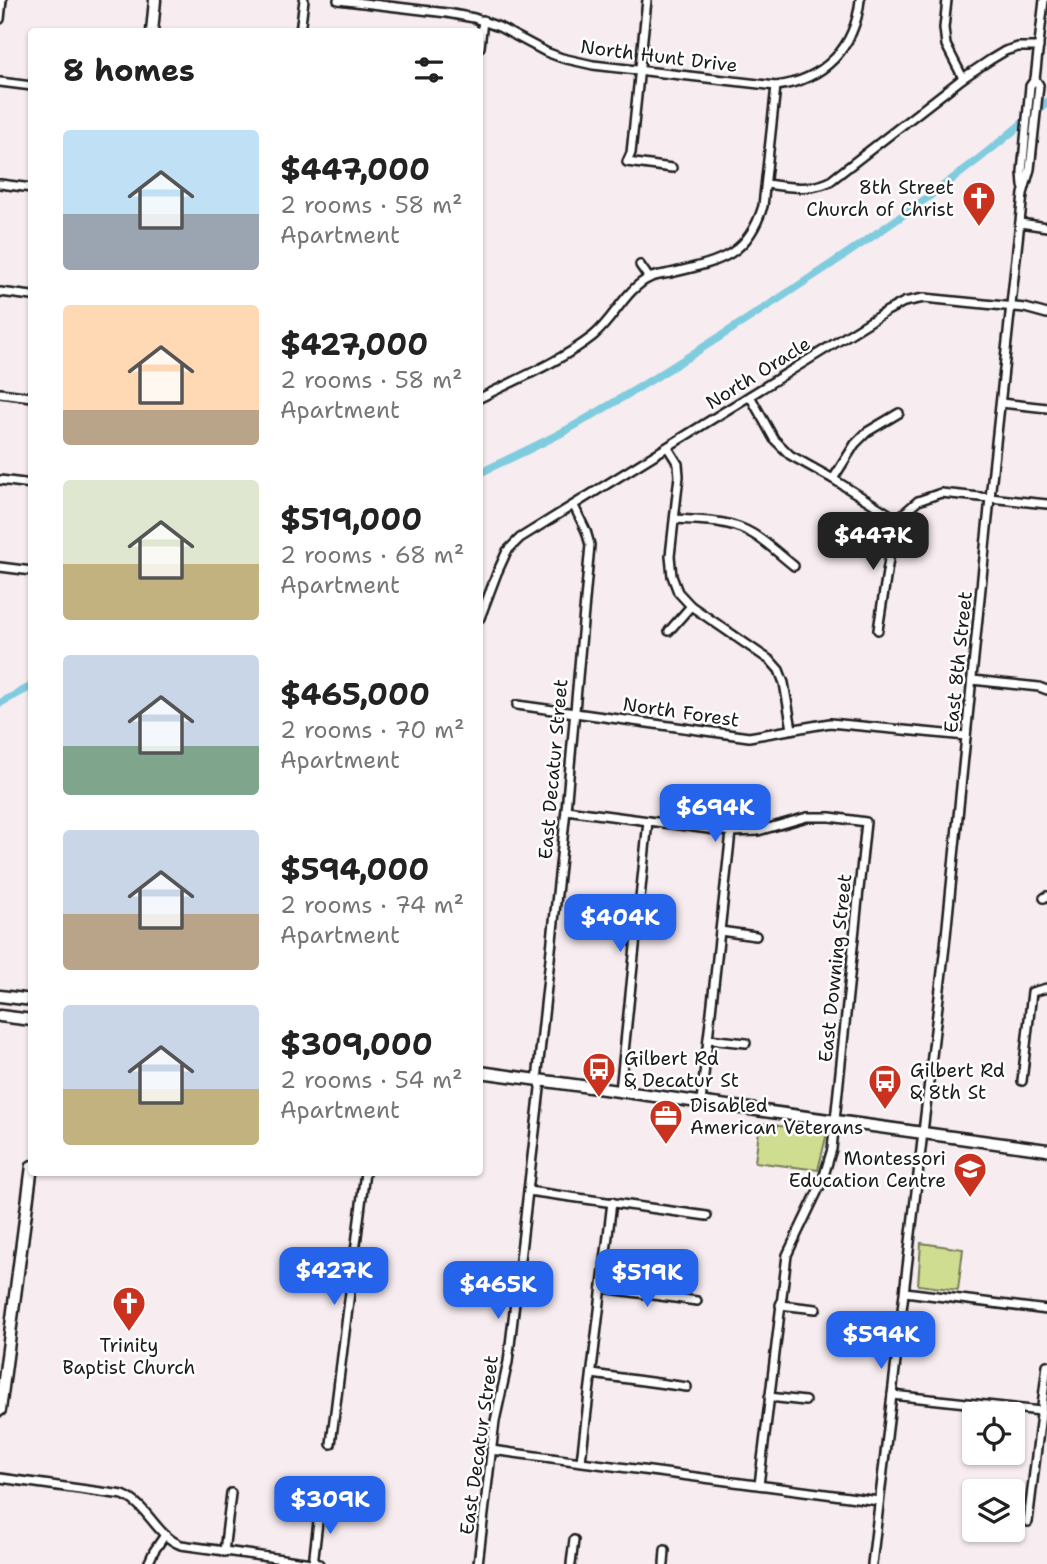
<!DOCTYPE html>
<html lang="en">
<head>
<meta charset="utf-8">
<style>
  :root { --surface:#fff; --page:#f6f6f6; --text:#222; --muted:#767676; --accent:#2563eb }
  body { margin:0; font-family:"Shantell Sans",sans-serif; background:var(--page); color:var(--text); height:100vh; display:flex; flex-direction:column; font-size:26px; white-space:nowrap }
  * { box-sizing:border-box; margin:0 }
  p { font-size:23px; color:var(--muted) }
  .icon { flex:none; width:38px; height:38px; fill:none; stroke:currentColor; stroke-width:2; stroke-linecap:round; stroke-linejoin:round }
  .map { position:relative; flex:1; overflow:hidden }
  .sheet { position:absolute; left:28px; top:28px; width:455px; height:1148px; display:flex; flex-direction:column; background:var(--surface); border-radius:7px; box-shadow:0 2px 5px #0004 }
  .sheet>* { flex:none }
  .fabs { position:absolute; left:962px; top:1402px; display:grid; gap:14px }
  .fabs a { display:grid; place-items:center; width:63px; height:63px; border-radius:7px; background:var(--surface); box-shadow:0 2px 5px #0004; font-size:35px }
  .price { position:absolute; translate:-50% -60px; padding:0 16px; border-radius:14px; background:var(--accent); color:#fff; font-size:23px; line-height:46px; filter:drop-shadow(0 2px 4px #0008) }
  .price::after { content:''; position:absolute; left:50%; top:42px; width:21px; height:16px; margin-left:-10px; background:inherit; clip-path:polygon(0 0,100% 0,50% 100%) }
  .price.active { background:#222; color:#fff }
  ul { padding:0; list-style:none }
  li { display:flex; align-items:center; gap:21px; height:175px; padding:0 35px }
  li span { display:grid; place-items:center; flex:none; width:196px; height:140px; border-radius:7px; color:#555 }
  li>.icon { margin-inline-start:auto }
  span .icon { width:84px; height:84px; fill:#fffc; stroke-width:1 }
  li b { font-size:30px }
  h2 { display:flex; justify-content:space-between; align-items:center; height:84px; padding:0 35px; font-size:30px }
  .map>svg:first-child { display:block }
  .green { fill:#cfdd91; stroke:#767c56; stroke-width:2 }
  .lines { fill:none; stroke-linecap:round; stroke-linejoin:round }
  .canal { stroke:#80ccdf; stroke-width:8 }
  .minor-casing { stroke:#1c1c1c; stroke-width:12 }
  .major-casing { stroke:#1c1c1c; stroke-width:15 }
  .minor { stroke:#fff; stroke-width:7 }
  .major { stroke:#fff; stroke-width:10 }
  .labels { text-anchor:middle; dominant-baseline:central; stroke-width:5; stroke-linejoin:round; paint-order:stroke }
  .street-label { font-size:19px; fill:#1c1c1c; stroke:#fff }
  .poi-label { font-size:19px; fill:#1c1c1c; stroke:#fff; text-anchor:start }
</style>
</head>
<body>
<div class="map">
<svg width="1047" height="1564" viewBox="0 0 1047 1564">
  <rect width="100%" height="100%" fill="#f7ecef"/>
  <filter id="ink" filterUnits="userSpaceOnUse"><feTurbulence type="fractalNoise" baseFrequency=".0143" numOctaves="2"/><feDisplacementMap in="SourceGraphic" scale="14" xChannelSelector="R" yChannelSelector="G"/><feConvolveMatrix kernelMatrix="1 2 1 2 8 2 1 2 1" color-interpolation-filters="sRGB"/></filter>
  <g filter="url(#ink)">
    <g class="green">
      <path d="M760 1123 827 1133 818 1170 755 1162Z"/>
      <path d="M921 1243 963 1249 958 1290 918 1285Z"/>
    </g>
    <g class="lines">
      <g class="canal">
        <path d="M480 473C513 456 547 442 579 423 656 379 730 331 804 282 888 227 972 169 1047 102"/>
        <path d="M0 703 32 686"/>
      </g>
      <defs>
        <g id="minor">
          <path d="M338 0 447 13 474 18 499 27 546 52 562 58 593 65 776 86C824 80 855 48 860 0"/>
          <path d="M647 0 631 153 627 162 672 168"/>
          <path d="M947 0 944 28 946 45 963 78"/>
          <path d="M0 19 2 0"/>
          <path d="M300 32 304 0"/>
          <path d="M480 47 483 20"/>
          <path d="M0 82 32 86"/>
          <path d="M0 184 32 188"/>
          <path d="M766 184C788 187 808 191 829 182L963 78 990 60 1005 51 1018 47H1039"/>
          <path d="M1023 186 1022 172 1030 86 1035 79"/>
          <path d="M1020 223 1047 227"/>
          <path d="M640 265 649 278"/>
          <path d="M0 292 32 296"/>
          <path d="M0 393 32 397"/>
          <path d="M750 396 774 439 790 455 833 479 897 519"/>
          <path d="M480 398C517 379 560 362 593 336 613 320 626 289 649 278 656 275 667 274 675 272 721 261 748 255 763 206L776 86"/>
          <path d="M1001 403 1047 408"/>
          <path d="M668 448 678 464 679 476 670 556 672 576 678 592 691 606 771 661 779 670 784 683 792 729"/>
          <path d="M833 479 855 444 867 432 899 413"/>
          <path d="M0 480 32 484"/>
          <path d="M675 519C695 520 716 520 735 526 757 532 776 552 794 566"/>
          <path d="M0 567 32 571"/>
          <path d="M480 618 497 573 507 551 520 538 887 311 904 302 924 298 1025 308 1047 314"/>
          <path d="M878 630 889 559 897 519 918 501 941 493 1047 504"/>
          <path d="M669 631 691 606"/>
          <path d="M972 680 1039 687 1047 690"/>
          <path d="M517 705 749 737 830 723 966 736"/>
          <path d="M566 810 731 832 758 831 807 817H830L866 822 832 1149 822 1182 787 1255 759 1485"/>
          <path d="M1044 898 1047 896"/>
          <path d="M720 931 756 936"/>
          <path d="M708 1039 746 1043"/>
          <path d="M537 1080 566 810 590 545 586 531 574 506"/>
          <path d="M1022 1081 1032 992 1047 988"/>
          <path d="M620 1091 648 821"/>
          <path d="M701 1102 731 832"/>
          <path d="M528 1191 707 1216"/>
          <path d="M602 1288 697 1301"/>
          <path d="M905 1292 1047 1310"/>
          <path d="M780 1305 816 1309"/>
          <path d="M592 1374 687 1387"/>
          <path d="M892 1395 1041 1411"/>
          <path d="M769 1397 805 1401"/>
          <path d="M331 1444 365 1172"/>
          <path d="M491 1450 879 1501"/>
          <path d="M581 1461 612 1202"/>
          <path d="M0 1478 123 1495C148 1505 156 1536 181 1545L319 1564"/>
          <path d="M1028 1522 1047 1365"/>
          <path d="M224 1552 231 1493"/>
          <path d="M148 1564 154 1551 165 1535"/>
          <path d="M313 1564 320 1505"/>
          <path d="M478 1564 495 1421 508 1362 541 1080"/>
          <path d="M571 1564 574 1540"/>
          <path d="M664 1564 665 1550"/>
          <path d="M872 1564 945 946 990 498 1023 194 1030 169 1037 104 1039 85 1035 79 1044 0"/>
        </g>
        <g id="major">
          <path d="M152 32 155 0"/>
          <path d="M0 996 32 1000"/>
          <path d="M0 1016 32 1020"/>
          <path d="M480 1072 1047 1150"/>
          <path d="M0 1410 32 1166"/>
        </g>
      </defs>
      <use href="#minor" class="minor-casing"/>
      <use href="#major" class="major-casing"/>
      <use href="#minor" class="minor"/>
      <use href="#major" class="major"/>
    </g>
  </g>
  <defs>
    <symbol id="church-pin" viewBox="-11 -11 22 30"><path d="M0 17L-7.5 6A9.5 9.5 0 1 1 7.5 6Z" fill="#c8321e" stroke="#fff"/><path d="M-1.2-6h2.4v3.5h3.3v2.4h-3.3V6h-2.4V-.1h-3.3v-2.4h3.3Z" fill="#fff"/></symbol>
    <symbol id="bus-pin" viewBox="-11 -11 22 30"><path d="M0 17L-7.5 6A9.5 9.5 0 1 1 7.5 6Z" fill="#c8321e" stroke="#fff"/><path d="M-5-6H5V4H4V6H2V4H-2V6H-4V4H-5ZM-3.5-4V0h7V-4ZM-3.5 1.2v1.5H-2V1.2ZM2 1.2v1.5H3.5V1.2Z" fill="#fff"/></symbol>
    <symbol id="office-pin" viewBox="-11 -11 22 30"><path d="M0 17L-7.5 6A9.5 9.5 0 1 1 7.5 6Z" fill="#c8321e" stroke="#fff"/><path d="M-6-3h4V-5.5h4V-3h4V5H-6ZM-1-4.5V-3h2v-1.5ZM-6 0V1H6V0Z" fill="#fff"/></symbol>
    <symbol id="school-pin" viewBox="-11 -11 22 30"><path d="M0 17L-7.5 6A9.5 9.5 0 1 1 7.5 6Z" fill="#c8321e" stroke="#fff"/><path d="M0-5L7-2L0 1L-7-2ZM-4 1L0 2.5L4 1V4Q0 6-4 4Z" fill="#fff"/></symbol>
  </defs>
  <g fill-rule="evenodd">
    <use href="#church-pin" x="960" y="179" width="38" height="52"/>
    <use href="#bus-pin" x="580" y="1050" width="38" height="52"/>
    <use href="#bus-pin" x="866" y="1062" width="38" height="52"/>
    <use href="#office-pin" x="647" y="1097" width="38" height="52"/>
    <use href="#school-pin" x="951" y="1150" width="38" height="52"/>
    <use href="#church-pin" x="110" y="1284" width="38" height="52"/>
  </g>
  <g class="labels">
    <g class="street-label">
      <text transform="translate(659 56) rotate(7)">North Hunt Drive</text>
      <text transform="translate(758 373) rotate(-32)">North Oracle</text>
      <text transform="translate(958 662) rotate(-84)">East 8th Street</text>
      <text transform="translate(681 712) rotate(8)">North Forest</text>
      <text transform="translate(553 769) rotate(-85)">East Decatur Street</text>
      <text transform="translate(835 968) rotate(-84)">East Downing Street</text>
      <text transform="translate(479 1445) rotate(-82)">East Decatur Street</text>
    </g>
    <g class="poi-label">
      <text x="954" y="187" text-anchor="end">8th Street<tspan x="954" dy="22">Church of Christ</tspan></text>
      <text x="624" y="1058">Gilbert Rd<tspan x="624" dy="22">&amp; Decatur St</tspan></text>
      <text x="910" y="1070">Gilbert Rd<tspan x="910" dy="22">&amp; 8th St</tspan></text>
      <text x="690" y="1105">Disabled<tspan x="690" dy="22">American Veterans</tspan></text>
      <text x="946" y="1158" text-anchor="end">Montessori<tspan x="946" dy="22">Education Centre</tspan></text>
      <text x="129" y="1345" text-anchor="middle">Trinity<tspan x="129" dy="22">Baptist Church</tspan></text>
    </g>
  </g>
</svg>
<div class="fabs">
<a><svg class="icon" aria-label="locate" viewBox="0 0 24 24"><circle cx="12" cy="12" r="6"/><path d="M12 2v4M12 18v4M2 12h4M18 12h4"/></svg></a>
<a><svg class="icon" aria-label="layers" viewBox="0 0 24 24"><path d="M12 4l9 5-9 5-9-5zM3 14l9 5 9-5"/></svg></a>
</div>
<b class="price active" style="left:873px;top:572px">$447K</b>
<b class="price" style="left:715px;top:844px">$694K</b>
<b class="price" style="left:620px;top:954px">$404K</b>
<b class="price" style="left:334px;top:1307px">$427K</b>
<b class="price" style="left:647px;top:1309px">$519K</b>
<b class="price" style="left:498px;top:1321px">$465K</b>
<b class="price" style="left:881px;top:1371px">$594K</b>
<b class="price" style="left:330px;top:1536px">$309K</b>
<section class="sheet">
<h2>8 homes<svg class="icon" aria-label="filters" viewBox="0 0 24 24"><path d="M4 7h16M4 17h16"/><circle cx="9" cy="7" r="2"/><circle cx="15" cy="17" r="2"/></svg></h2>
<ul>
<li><span style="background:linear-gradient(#bfe0f5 60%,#9aa5b1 0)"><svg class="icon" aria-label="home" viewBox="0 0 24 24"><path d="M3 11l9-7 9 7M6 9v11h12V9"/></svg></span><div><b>$447,000</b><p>2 rooms · 58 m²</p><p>Apartment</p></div></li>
<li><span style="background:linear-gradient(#ffd9b3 75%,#b9a48a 0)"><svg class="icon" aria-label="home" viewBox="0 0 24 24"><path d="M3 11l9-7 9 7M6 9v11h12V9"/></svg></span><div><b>$427,000</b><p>2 rooms · 58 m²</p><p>Apartment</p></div></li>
<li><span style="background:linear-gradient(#dfe7d0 60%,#c2b280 0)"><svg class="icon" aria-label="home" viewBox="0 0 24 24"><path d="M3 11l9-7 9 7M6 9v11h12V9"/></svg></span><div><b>$519,000</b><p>2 rooms · 68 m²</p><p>Apartment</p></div></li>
<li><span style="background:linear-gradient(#c9d6e8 65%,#7fa58c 0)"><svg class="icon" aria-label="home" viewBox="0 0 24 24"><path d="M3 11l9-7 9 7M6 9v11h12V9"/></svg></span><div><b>$465,000</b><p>2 rooms · 70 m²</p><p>Apartment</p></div></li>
<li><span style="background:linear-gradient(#c9d6e8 60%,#b9a48a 0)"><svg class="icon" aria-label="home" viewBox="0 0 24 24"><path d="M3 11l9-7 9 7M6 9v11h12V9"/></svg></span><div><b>$594,000</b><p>2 rooms · 74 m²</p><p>Apartment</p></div></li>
<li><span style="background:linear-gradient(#c9d6e8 60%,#c2b280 0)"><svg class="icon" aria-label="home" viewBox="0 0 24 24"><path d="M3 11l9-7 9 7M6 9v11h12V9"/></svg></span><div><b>$309,000</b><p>2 rooms · 54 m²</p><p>Apartment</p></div></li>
</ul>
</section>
</div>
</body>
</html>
